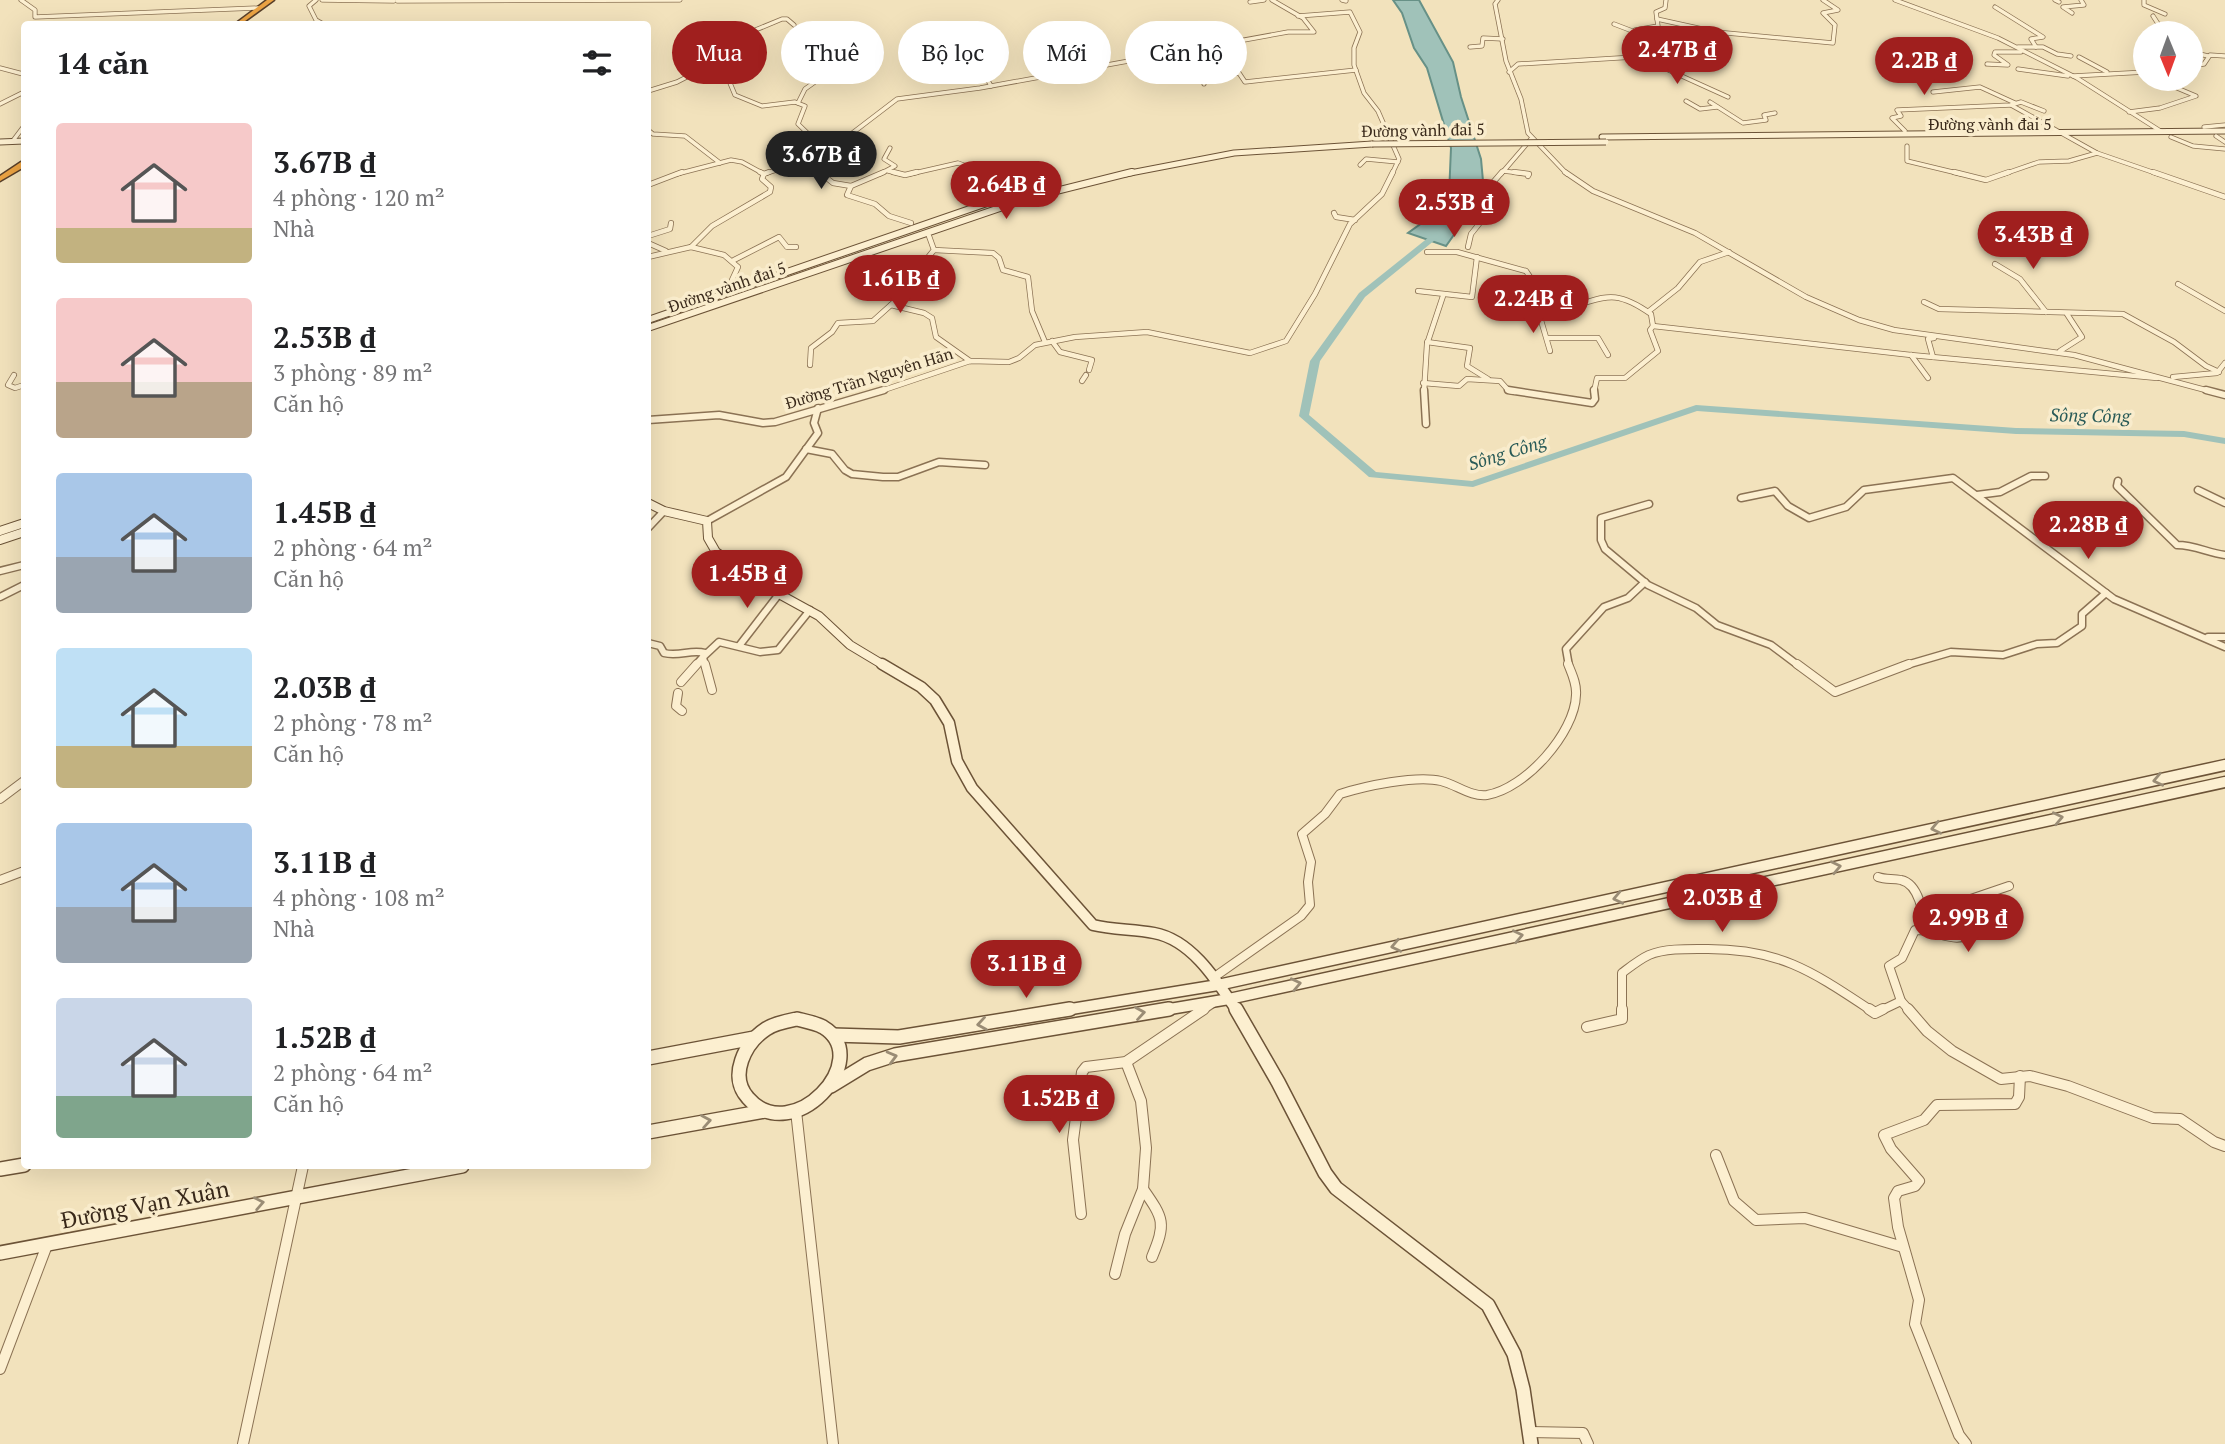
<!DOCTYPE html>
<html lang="vi">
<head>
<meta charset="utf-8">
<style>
  :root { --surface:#fff; --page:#f6f6f6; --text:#202124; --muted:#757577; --accent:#a01f1e }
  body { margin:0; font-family:"PT Serif",serif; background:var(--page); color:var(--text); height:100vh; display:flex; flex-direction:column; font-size:26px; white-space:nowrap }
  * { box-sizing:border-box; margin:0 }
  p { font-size:23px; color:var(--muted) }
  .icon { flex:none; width:38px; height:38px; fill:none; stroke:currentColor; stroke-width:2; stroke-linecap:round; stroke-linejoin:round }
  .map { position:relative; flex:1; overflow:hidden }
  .sheet { position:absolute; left:21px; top:21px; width:630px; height:1148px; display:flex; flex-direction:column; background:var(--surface); border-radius:7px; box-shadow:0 7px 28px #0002 }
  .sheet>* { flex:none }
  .top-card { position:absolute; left:672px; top:21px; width:665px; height:63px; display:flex; gap:14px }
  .needle { width:46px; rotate:179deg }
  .tools { position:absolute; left:2133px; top:21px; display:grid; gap:14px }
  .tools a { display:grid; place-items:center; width:70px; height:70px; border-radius:50%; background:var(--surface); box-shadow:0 7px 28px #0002; font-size:35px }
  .price { position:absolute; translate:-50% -60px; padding:0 16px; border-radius:24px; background:var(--accent); color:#fff; font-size:23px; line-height:46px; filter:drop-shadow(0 2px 4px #0008) }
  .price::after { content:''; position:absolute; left:50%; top:42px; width:21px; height:16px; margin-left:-10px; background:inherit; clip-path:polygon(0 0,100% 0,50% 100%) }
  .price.on { background:#222; color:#fff }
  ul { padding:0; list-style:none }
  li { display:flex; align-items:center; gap:21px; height:175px; padding:0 35px }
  li span { display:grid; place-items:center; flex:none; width:196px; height:140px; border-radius:7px; color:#555 }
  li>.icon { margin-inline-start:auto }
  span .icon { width:84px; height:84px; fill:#fffc; stroke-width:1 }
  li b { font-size:30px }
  h2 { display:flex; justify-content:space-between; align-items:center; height:84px; padding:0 35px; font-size:30px }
  .tag { padding:0 24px; border-radius:32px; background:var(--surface); box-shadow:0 7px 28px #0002; font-size:24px; line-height:63px }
  .tag.on { background:var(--accent); color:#fff }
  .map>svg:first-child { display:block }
  .water { fill:#a0c2b9; stroke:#679187; stroke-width:2 }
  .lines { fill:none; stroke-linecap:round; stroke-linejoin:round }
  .river { fill:#a0c2b9; fill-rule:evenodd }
  .street-far4-casing { stroke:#8b7254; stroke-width:5 }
  .street-far3-casing { stroke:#8b7254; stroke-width:6 }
  .street-far2-casing { stroke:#8b7254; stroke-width:9 }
  .street-far1-casing { stroke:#8b7254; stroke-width:10 }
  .street-casing { stroke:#8b7254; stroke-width:12 }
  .secondary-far4-casing { stroke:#6c5337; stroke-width:7 }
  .secondary-far3-casing { stroke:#6c5337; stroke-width:8 }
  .secondary-far2-casing { stroke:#6c5337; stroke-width:10 }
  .secondary-far1-casing { stroke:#6c5337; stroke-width:13 }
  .secondary-casing { stroke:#6c5337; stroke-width:16 }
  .highway-casing { stroke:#583f29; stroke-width:3 }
  .street-far4 { stroke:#fcefd0; stroke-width:3.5 }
  .street-far3 { stroke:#fcefd0; stroke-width:4.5 }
  .street-far2 { stroke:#fcefd0; stroke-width:6 }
  .street-far1 { stroke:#fcefd0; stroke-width:8 }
  .street { stroke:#fcefd0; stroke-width:10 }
  .secondary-far4 { stroke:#fcefd0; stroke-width:5 }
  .secondary-far3 { stroke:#fcefd0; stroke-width:6 }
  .secondary-far2 { stroke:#fcefd0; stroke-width:8 }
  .secondary-far1 { stroke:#fcefd0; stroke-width:10 }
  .secondary { stroke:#fcefd0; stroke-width:13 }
  .highway { fill:#eba343; fill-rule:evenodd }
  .secondary-bridge-casing { stroke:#6c5337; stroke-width:7; stroke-linecap:butt }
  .secondary-bridge { stroke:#fcefd0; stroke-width:5 }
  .oneway { stroke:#9a8c75 }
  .labels { text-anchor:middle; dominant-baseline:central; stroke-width:7; stroke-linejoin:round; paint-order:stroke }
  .far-street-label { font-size:16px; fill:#39291a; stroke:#f9eccc }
  .far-water-label { font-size:18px; font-style:italic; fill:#285a57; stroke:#f9eccc }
  .near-street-label { font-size:23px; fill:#39291a; stroke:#f9eccc }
</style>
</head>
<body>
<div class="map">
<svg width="2225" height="1444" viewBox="0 0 2225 1444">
  <rect width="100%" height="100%" fill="#f2e2bc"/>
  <path class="water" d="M1393 0H1419L1453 62 1461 97 1481 159 1484 192 1446 246 1408 233 1433 215 1449 195 1451 148 1427 68 1414 48 1402 13Z"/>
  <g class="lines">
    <path class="river" d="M1439 229 1446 231 1365 297 1320 361 1309 415 1376 472 1472 481 1696 405 2016 428 2184 431 2225 438V444L2184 437 2016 434 1697 411 1473 487 1369 477 1299 416 1310 361 1359 293Z"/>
    <defs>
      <g id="street-far4">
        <path d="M21 0 35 10V17L258 8"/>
        <path d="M316 0 309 6 316 20 323 24"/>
        <path d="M322 0 394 1"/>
        <path d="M1342 0 1346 1"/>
        <path d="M1498 0 1495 4 1506 61 1521 99 1528 133 1567 174"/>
        <path d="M1895 0 1998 38 2077 78 2162 132"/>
        <path d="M2055 0 2059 2"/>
        <path d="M2144 0V5L2165 14"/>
        <path d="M397 1 680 0"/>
        <path d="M1250 2 1264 0"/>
        <path d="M1995 7 2043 37 2031 39 2036 47"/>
        <path d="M2072 13 2063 7 2084 5 2081 0"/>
        <path d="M1298 16 1350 12 1360 32 1354 48V65L1364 93 1378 111 1399 159 1392 174"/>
        <path d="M2153 16 2164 33"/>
        <path d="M1657 19 1716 32 1833 43 1835 25 1823 13 1838 10 1823 0"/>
        <path d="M1614 24 1635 32"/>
        <path d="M794 25 787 19H782L724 43 728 48 718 61 739 70 730 83 735 95 762 106 795 102 805 106 798 124 822 147 830 150"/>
        <path d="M1470 47 1482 46 1483 38 1503 39"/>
        <path d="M2018 47H2043L2057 54 2071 56"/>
        <path d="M1704 51 1711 45 1710 38 1716 36V32"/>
        <path d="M981 52 969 63 985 75 991 86"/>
        <path d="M2191 52 2208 56"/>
        <path d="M1651 56 1642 46 1635 30 1658 26 1656 12 1665 8 1666 0"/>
        <path d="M1652 56 1664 68 1728 97"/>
        <path d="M2079 57 2107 72"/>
        <path d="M1987 64 2008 65 1994 55 1995 52H2021"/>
        <path d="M2191 66 2204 64 2210 55 2225 56"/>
        <path d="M0 68 23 74 24 78"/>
        <path d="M2018 69 2068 76"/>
        <path d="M1509 72 1518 64 1651 56"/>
        <path d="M818 76 833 65"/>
        <path d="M2073 76 2146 72"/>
        <path d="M1204 84V74L1239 73 1245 82 1356 70"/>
        <path d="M648 91 677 82 718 61"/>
        <path d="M1933 92 1980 87 2015 103"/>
        <path d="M1686 101 1700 109 1717 107"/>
        <path d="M1710 102 1743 123 1766 120 1764 115 1775 113"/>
        <path d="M798 103 805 89 819 79 810 67 812 59 821 54"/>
        <path d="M0 104 24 92"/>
        <path d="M2011 105 2097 153 2158 174"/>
        <path d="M2129 112 2160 108 2196 96 2177 88"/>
        <path d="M2204 127 2225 125"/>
        <path d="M648 130 653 134 685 136 720 163"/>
        <path d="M1905 131 1892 118 1901 116 1897 110 2011 105 2021 102 2044 111"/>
        <path d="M2216 136 2225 142"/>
        <path d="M2171 137 2193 146 2225 149"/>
        <path d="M12 142 24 126"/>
        <path d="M1907 146V161L1961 174"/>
        <path d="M805 162 821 174"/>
        <path d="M1360 165 1366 159 1398 162"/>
        <path d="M888 171 901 174"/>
        <path d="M1503 171 1529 174"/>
        <path d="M677 174 731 160 742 162 764 174"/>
        <path d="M764 174 825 154 897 99 980 88 1288 32H1314L1303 18 1272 0"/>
        <path d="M880 174 895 166 884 159 890 148"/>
        <path d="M910 174 958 163 989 174"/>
        <path d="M1501 174 1531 139"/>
        <path d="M2004 174 2039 162 2069 161 2097 153"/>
      </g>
      <g id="street-far3">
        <path d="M760 172 764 174"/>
        <path d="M819 172 833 183 851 186"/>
        <path d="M884 172 851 186 847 195 875 204 889 216 911 223"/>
        <path d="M893 172 905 175 917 172"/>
        <path d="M986 172 1004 182 1007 191 1017 193"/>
        <path d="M1514 172 1529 174 1528 176"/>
        <path d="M1565 172 1593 191 1695 233 1806 297 1859 320 1894 330 2074 355 2213 392"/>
        <path d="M1954 172 1986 180 2009 172"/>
        <path d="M2153 172 2225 197"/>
        <path d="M648 185 682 172"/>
        <path d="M1334 213 1336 217 1355 220"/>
        <path d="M648 236 670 229 671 223"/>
        <path d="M648 243 666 251"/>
        <path d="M691 247 724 255 738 267 732 280"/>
        <path d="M1468 247 1471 234 1479 224 1484 193 1502 172"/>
        <path d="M934 250 993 253 999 258 1003 270 1028 277 1032 311 1045 342"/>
        <path d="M1427 252H1457L1526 271 1551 308C1599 308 1603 280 1651 314L1653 326 1650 330 1658 351 1625 378H1597L1594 392"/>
        <path d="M648 257 691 247 712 226 770 192 771 187 762 179 764 174 769 172"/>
        <path d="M734 260 779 237 787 247H796"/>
        <path d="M1995 264 2020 279 2046 312"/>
        <path d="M2178 284 2225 311"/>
        <path d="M1418 291 1472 297 1477 257"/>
        <path d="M1924 302 1939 309 2123 314 2174 342 2206 366 2219 372"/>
        <path d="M891 305 924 313 932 318 936 337 970 361"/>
        <path d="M1549 307 1552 314 1540 317 1550 351"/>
        <path d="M1649 311 1678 288 1700 262 1729 252"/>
        <path d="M1653 326 1911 355 2157 378"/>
        <path d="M1548 338H1598L1608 355"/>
        <path d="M1052 341 1060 352 1092 360 1089 370"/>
        <path d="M1427 342 1470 348 1467 366 1488 379"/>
        <path d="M2060 351 2082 337 2067 314"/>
        <path d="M1911 355 1928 378"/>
        <path d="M1933 357 1928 339 1934 338"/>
        <path d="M810 365 811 348 832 332 838 323 873 321 921 278V266L934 250 929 236"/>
        <path d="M14 375 8 385 15 388 24 385"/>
        <path d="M2173 377 2217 373 2225 363"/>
        <path d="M1082 381 1086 375"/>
        <path d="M1423 383 1459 386 1467 379 1500 381 1509 391 1515 392"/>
        <path d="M878 392 970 361 1009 362 1019 358 1035 345 1075 337 1147 332 1250 353 1286 341 1315 294 1350 224 1382 194 1393 172"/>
        <path d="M1424 392 1427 344 1443 296"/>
      </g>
      <g id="street-far2">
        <path d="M1424 390 1426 424"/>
        <path d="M1508 390 1592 403 1595 399 1594 390"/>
        <path d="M2206 390 2225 395"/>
        <path d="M648 420 719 415 763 423 775 422 884 390"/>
        <path d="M806 449 832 454 845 470 852 474 883 477H898L939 462 985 465"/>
        <path d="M2118 481 2117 486 2177 545C2195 545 2208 553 2225 555"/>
        <path d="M2198 490 2225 503"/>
        <path d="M1977 495 2000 492 2031 476H2045"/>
        <path d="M1741 498 1775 491 1788 506 1809 518 1846 507 1864 490 1953 478 2114 599 2225 647"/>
        <path d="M1649 504 1601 518V540L1605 549 1648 585 1696 608 1717 625 1771 645 1799 666"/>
        <path d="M707 521 786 477 818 433 814 423 818 408"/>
        <path d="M648 528 664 511"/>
        <path d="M0 571 24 565"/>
        <path d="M0 597 24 585"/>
        <path d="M2208 637H2225"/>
        <path d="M648 643 660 646 664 653C679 657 691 649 705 653"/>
        <path d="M739 646 779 594"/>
        <path d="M695 666 703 657"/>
        <path d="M705 666 703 657 719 642 760 652 778 650 810 610"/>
        <path d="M1569 666 1566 649 1604 607 1628 598 1645 582"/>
        <path d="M1903 666 1951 652 2003 655 2037 644 2057 643 2082 626V614L2106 593"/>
      </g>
      <g id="street-far1">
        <path d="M705 664 712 690"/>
        <path d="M1797 664 1835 692 1909 664"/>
        <path d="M681 682 697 664"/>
        <path d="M678 693 676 706 682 711"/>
        <path d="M0 799 24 781"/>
        <path d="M1878 877C1886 880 1893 878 1901 880 1919 884 1924 914 1924 929"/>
        <path d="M0 880 24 871"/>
        <path d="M1213 978 1301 916 1310 905 1308 882 1311 862 1302 834 1325 814 1340 794C1365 786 1416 775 1441 781 1457 785 1471 797 1487 795 1525 789 1575 733 1576 695 1577 684 1572 674 1568 664"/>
        <path d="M1201 1011 1213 1003"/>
        <path d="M1622 1011V973C1630 967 1640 959 1649 955 1666 948 1690 949 1708 949 1781 949 1813 972 1872 1011"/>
        <path d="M1880 1011 1901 1001"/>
        <path d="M1910 1011 1901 1001 1889 966 1902 958 1915 930C1938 929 1955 947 1975 931L1962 902 2009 886"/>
      </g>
      <g id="street">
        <path d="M1869 1009 1875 1013 1883 1009"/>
        <path d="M1908 1009 1927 1031 1952 1051 2001 1079 2030 1076 2068 1086 2153 1118 2180 1119 2214 1142 2225 1146"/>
        <path d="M1587 1027 1622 1019V1009"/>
        <path d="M796 1111 833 1444"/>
        <path d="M1716 1155 1734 1201 1756 1220 1805 1218 1903 1247"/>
        <path d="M1143 1189C1164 1219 1166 1223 1152 1257"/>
        <path d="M1081 1214 1073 1140 1082 1072 1086 1067 1126 1062 1204 1009"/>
        <path d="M1115 1274 1125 1234 1143 1189 1146 1148 1141 1101 1126 1062"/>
        <path d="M0 1369 47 1245"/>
        <path d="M1530 1432 1583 1433 1588 1444"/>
        <path d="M243 1444 303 1166"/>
        <path d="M1966 1444 1959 1435 1915 1324 1919 1300 1898 1227 1894 1198 1898 1191 1915 1186 1919 1181 1891 1149 1884 1135 1924 1120 1937 1105 2015 1104 2019 1097 2020 1076"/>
      </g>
      <g id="secondary-far4">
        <path d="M1602 137 2225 131"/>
        <path d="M0 142 24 141"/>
        <path d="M1125 174 1234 153 1372 144"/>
      </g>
      <g id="secondary-far3">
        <path d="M648 320 990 202 1033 190"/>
        <path d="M648 328 1032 197 1132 172"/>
      </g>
      <g id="secondary-far2">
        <path d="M648 503 664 511 707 521 708 538 716 552 779 594 819 616 850 645 885 666"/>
        <path d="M0 531 24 523"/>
        <path d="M0 540 24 532"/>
      </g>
      <g id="secondary-far1">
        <path d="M882 664 921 687 935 700 949 723 957 761 972 788 1093 925C1113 930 1134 929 1154 933 1192 940 1217 981 1237 1011"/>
        <path d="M1059 1011 1218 985 2225 765"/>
        <path d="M1158 1011 1229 999 2225 782"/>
      </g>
      <g id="secondary">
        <path d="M1236 1009 1278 1082 1325 1173 1336 1188 1488 1305 1514 1354 1523 1389 1531 1444"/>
        <path d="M797 1019C805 1021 816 1023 823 1027 876 1059 792 1149 748 1098 728 1076 745 1043 766 1029 775 1023 787 1021 797 1019Z"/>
        <path d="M833 1035 899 1037 1070 1009"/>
        <path d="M648 1058 754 1038"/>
        <path d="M831 1086 867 1064 895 1055 1169 1009"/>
        <path d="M648 1132 765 1111"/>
        <path d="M0 1169 24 1165"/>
        <path d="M0 1253 462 1166"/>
      </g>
      <g id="highway">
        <path d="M267 0H274L241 24H235Z"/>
        <path d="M21 162H24V167L0 181V176Z"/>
      </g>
    </defs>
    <use href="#street-far4" class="street-far4-casing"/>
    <use href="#street-far3" class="street-far3-casing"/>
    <use href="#street-far2" class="street-far2-casing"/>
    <use href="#street-far1" class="street-far1-casing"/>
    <use href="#street" class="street-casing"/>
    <use href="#secondary-far4" class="secondary-far4-casing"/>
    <use href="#secondary-far3" class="secondary-far3-casing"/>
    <use href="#secondary-far2" class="secondary-far2-casing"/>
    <use href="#secondary-far1" class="secondary-far1-casing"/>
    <use href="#secondary" class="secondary-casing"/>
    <use href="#highway" class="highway-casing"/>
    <use href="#street-far4" class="street-far4"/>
    <use href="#street-far3" class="street-far3"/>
    <use href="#street-far2" class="street-far2"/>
    <use href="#street-far1" class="street-far1"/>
    <use href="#street" class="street"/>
    <use href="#secondary-far4" class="secondary-far4"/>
    <use href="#secondary-far3" class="secondary-far3"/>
    <use href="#secondary-far2" class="secondary-far2"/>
    <use href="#secondary-far1" class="secondary-far1"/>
    <use href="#secondary" class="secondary"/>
    <use href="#highway" class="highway"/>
    <defs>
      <path id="secondary-bridge" d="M1372 144 1606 142"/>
    </defs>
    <use href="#secondary-bridge" class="secondary-bridge-casing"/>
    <use href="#secondary-bridge" class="secondary-bridge"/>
  </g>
  <defs><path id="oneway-chevron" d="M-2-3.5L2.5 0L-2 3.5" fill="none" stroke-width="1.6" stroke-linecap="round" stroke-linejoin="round" transform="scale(1.75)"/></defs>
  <g class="oneway">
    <use href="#oneway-chevron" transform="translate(2158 780) rotate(168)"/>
    <use href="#oneway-chevron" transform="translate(2058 818) rotate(-12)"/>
    <use href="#oneway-chevron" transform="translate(1936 828) rotate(168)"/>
    <use href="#oneway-chevron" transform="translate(1836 867) rotate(-12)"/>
    <use href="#oneway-chevron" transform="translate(1618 898) rotate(168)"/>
    <use href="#oneway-chevron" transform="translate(1518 936) rotate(-12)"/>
    <use href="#oneway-chevron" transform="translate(1396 946) rotate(168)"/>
    <use href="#oneway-chevron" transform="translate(1296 984) rotate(-12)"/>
    <use href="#oneway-chevron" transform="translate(1140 1013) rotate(-9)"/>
    <use href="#oneway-chevron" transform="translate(982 1024) rotate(171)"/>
    <use href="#oneway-chevron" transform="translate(892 1057) rotate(-15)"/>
    <use href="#oneway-chevron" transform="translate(706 1121) rotate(-10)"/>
    <use href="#oneway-chevron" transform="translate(259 1203) rotate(-11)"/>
  </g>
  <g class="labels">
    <g class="far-street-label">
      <text x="1990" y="124">Đường vành đai 5</text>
      <text transform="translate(1423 130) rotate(-1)">Đường vành đai 5</text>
      <text transform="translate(727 287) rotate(-19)">Đường vành đai 5</text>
      <text transform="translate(869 378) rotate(-17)">Đường Trần Nguyên Hãn</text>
    </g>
    <g class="far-water-label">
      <text transform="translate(2090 415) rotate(1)">Sông Công</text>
      <text transform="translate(1507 452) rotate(-17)">Sông Công</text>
    </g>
    <g class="near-street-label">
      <text transform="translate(145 1204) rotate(-11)">Đường Vạn Xuân</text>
    </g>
  </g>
</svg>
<div class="tools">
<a><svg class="needle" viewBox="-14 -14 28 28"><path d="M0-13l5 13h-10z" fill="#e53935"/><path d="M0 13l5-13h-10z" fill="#757577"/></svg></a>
</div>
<b class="price" style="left:1677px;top:86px">2.47B ₫</b>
<b class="price" style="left:1924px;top:97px">2.2B ₫</b>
<b class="price on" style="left:821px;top:191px">3.67B ₫</b>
<b class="price" style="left:1006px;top:221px">2.64B ₫</b>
<b class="price" style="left:1454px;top:239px">2.53B ₫</b>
<b class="price" style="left:2033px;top:271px">3.43B ₫</b>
<b class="price" style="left:900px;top:315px">1.61B ₫</b>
<b class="price" style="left:1533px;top:335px">2.24B ₫</b>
<b class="price" style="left:2088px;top:561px">2.28B ₫</b>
<b class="price" style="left:747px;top:610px">1.45B ₫</b>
<b class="price" style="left:1722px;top:934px">2.03B ₫</b>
<b class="price" style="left:1968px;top:954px">2.99B ₫</b>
<b class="price" style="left:1026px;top:1000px">3.11B ₫</b>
<b class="price" style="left:1059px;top:1135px">1.52B ₫</b>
<div class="top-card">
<a class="tag on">Mua</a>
<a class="tag">Thuê</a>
<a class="tag">Bộ lọc</a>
<a class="tag">Mới</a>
<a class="tag">Căn hộ</a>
</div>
<section class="sheet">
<h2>14 căn<svg class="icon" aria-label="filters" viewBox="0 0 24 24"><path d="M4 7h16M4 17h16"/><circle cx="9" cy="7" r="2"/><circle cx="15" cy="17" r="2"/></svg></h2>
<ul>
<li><span style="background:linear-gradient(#f6c9c9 75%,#c2b280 0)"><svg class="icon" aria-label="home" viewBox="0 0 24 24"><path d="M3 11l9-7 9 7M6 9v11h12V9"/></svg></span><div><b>3.67B ₫</b><p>4 phòng · 120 m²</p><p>Nhà</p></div></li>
<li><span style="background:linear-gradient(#f6c9c9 60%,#b9a48a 0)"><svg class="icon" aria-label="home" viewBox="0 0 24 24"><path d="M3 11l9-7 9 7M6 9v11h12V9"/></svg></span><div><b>2.53B ₫</b><p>3 phòng · 89 m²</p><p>Căn hộ</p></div></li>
<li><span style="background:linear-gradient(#a9c7e8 60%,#9aa5b1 0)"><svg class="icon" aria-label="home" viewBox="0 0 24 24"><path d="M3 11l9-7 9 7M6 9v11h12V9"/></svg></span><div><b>1.45B ₫</b><p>2 phòng · 64 m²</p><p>Căn hộ</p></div></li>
<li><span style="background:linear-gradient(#bfe0f5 70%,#c2b280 0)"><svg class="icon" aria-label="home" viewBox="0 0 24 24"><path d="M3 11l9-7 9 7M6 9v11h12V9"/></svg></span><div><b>2.03B ₫</b><p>2 phòng · 78 m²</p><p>Căn hộ</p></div></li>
<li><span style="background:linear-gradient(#a9c7e8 60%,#9aa5b1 0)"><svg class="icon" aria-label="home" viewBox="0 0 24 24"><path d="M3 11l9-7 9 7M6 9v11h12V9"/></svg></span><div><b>3.11B ₫</b><p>4 phòng · 108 m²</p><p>Nhà</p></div></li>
<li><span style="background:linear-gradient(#c9d6e8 70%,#7fa58c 0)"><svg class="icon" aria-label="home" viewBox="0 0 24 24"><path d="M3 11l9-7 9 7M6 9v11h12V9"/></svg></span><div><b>1.52B ₫</b><p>2 phòng · 64 m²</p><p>Căn hộ</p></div></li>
</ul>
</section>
</div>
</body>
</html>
